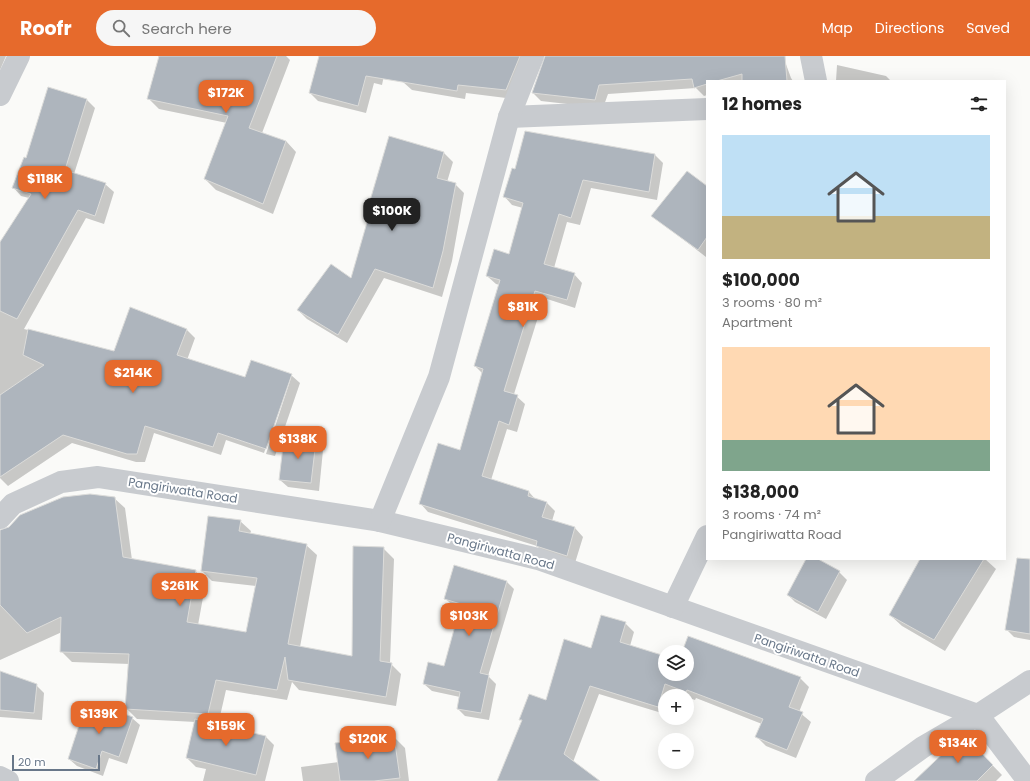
<!DOCTYPE html>
<html lang="en">
<head>
<meta charset="utf-8">
<style>
  :root { --surface:#fff; --page:#f6f6f6; --text:#222; --muted:#767676; --accent:#e66a2c }
  body { margin:0; font-family:Poppins,sans-serif; background:var(--page); color:var(--text); height:100vh; display:flex; flex-direction:column; font-size:15px; white-space:nowrap }
  * { box-sizing:border-box; margin:0 }
  p { font-size:13px; color:var(--muted) }
  .icon { flex:none; width:22px; height:22px; fill:none; stroke:currentColor; stroke-width:2; stroke-linecap:round; stroke-linejoin:round }
  .map { position:relative; flex:1; overflow:hidden }
  .side { position:absolute; left:706px; top:24px; width:300px; height:480px; display:flex; flex-direction:column; background:var(--surface); border-radius:0px; box-shadow:0 4px 16px #0002 }
  .side>* { flex:none }
  .fabs { position:absolute; left:658px; top:589px; display:grid; gap:8px }
  .fabs a { display:grid; place-items:center; width:36px; height:36px; border-radius:50%; background:var(--surface); box-shadow:0 4px 16px #0002; font-size:20px }
  .scale { position:absolute; left:12px; bottom:10px; width:88px; box-sizing:border-box; padding-left:4px; border:2px solid #687789; border-top:0; font-size:11px; line-height:14px; white-space:nowrap; color:#687789; -webkit-text-stroke:3px #fff; paint-order:stroke }
  .price { position:absolute; translate:-50% -34px; padding:0 9px; border-radius:8px; background:var(--accent); color:#fff; font-size:13px; line-height:26px; filter:drop-shadow(0 1px 2px #0008) }
  .price::after { content:''; position:absolute; left:50%; top:24px; width:12px; height:9px; margin-left:-6px; background:inherit; clip-path:polygon(0 0,100% 0,50% 100%) }
  .price.on { background:#222; color:#fff }
  ul { padding:0; list-style:none }
  li { display:grid; align-content:center; gap:8px; height:212px; padding:0 16px }
  li span { display:grid; place-items:center; height:124px; border-radius:0px; color:#555 }
  li>.icon { margin-inline-start:auto }
  span .icon { width:72px; height:72px; fill:#fffc; stroke-width:1 }
  li b { font-size:17px }
  h2 { display:flex; justify-content:space-between; align-items:center; height:48px; padding:0 16px; font-size:17px }
  header { display:flex; align-items:center; gap:24px; box-sizing:border-box; height:56px; padding:0 20px; background:var(--accent); color:#fff }
  header strong { font-size:19px }
  nav { display:flex; gap:22px; margin-inline-start:auto; font-size:14px }
  .search { width:280px; height:36px; background:var(--page); display:flex; align-items:center; gap:10px; box-sizing:border-box; padding:0 14px; border-radius:22px; color:var(--muted); font-size:15px }
  .map>svg:first-child { display:block }
  .shadow { fill:#0003 }
  .building { fill:#aeb5bd; stroke:#dcdcda }
  .lines { fill:none; stroke-linecap:round; stroke-linejoin:round }
  .minor { stroke:#c8cbcf; stroke-width:22 }
  .labels { text-anchor:middle; dominant-baseline:central; stroke-width:4; stroke-linejoin:round; paint-order:stroke }
  .street-label { font-size:12px; fill:#687789; stroke:#fff }
</style>
</head>
<body>
<header>
<strong>Roofr</strong>
<div class="search"><svg class="icon" aria-label="search" viewBox="0 0 24 24"><circle cx="10" cy="10" r="6"/><path d="M15 15l6 6"/></svg>Search here</div>
<nav><a>Map</a><a>Directions</a><a>Saved</a></nav>
</header>
<div class="map">
<svg width="1030" height="725" viewBox="0 0 1030 725">
  <rect width="100%" height="100%" fill="#fafaf8"/>
  <g class="shadow">
    <path d="M0 0H6L0 14Z"/>
    <path d="M158 0H286L290 4 262 77 286 85 296 96 273 158 216 134 205 123 227 67 159 53 148 42 160 1Z"/>
    <path d="M320 0H388L382 29 374 27 366 57 318 45 310 37Z"/>
    <path d="M412 0H533L514 43 466 37 465 43 412 34 403 26Z"/>
    <path d="M546 0H783L791 22 793 25H707V39L704 40 696 32 608 38 603 52 541 45 533 37Z"/>
    <path d="M837 9 886 20 891 25H836Z"/>
    <path d="M49 32 87 44 95 52 74 118 105 128 114 136 104 168 86 162 24 273 114 296 187 274 195 282 187 304 246 322 291 319 300 327 275 400 266 398 291 322H289L264 397 226 384 221 399 154 377 145 406H136L72 387 8 430 0 422V188L29 142 21 140 13 131 27 103Z"/>
    <path d="M526 76 655 99 663 107 657 144 591 132 580 169 567 166 554 212 574 218 582 227 575 252 544 242 514 338 525 348 517 376 507 373 491 424 529 436 536 444 547 447 555 455 552 465 575 472 583 481 575 507 545 498 537 490 428 456 420 447 461 395 483 318 475 310 500 229 496 228 487 220 510 199 523 152 512 149 504 140 516 114Z"/>
    <path d="M444 97 453 106 447 126 455 128 464 137 452 205 442 241 384 222 347 287 307 263 298 254 351 224 372 150 370 147Z"/>
    <path d="M707 131V199L706 201 653 160Z"/>
    <path d="M315 386 323 394 319 435 288 431 280 424Z"/>
    <path d="M114 442 125 452 132 504 195 515 206 525 198 569 247 577 256 530 212 525 202 515 240 465 251 475 250 478 306 489 317 499 300 591 353 601 383 492 394 503 390 607 401 618 396 650 299 634 292 626 287 644 226 634 218 669 265 680 274 689 265 725H203L206 713 196 711 187 702 196 666 137 663 126 652 130 608 72 606 61 595 62 576 0 604V476Z"/>
    <path d="M807 503H815L839 516 847 524 826 563 795 546 788 539Z"/>
    <path d="M922 503H985L996 513 945 595 902 570 890 559Z"/>
    <path d="M507 526 514 533 488 620 496 628 489 664 465 660 458 653 460 641 432 635 424 628 444 611 460 552 453 550 445 542Z"/>
    <path d="M1030 538V584L1014 581 1006 573Z"/>
    <path d="M625 567 634 576 630 590 665 601V618H687V596H683L688 581 800 622 809 631 799 656 811 666 796 702 766 690 757 681 762 668 696 642 695 644 674 637 673 640H665V658L599 638 573 706 598 725H498L523 666 520 663 546 646 592 593Z"/>
    <path d="M0 617 36 629 44 637 42 664 0 661Z"/>
    <path d="M132 662 140 669 127 708 109 702 103 720 77 710 69 703Z"/>
    <path d="M394 681 405 692 409 725H303L301 711 339 706 336 688Z"/>
    <path d="M966 682 1002 719 996 725H916Z"/>
  </g>
  <g class="building">
    <path d="M159 0H277L249 72 286 85 263 148 204 123 228 60 147 43Z"/>
    <path d="M319 0H520L506 34 458 29 457 35 366 20 358 50 309 37Z"/>
    <path d="M545 0H785L787 25H742V18L717 25H707V28L694 32 692 23 599 29 595 44 532 37Z"/>
    <path d="M48 31 87 43 65 114 106 127 95 160 78 154 17 263 0 255V186L31 138 12 132 24 101 26 102Z"/>
    <path d="M525 75 655 98 649 136 583 124 571 162 559 158 544 208 575 217 567 244 535 235 504 335 518 339 509 369 499 365 482 420 529 435 528 440 547 446 542 461 575 471 567 500 536 490 537 485 419 448 438 387 460 394 483 313 474 310 500 224 486 220 494 193 509 198 523 147 503 141 512 112 515 113Z"/>
    <path d="M389 80 444 96 437 122 456 127 443 195 433 232 375 213 338 279 297 254 331 208 351 222 372 149 369 148Z"/>
    <path d="M687 115 707 130V181L698 194 651 160Z"/>
    <path d="M130 251 187 273 177 299 245 321 251 304 292 318 266 393 218 377 213 391 145 370 137 398H127L63 379 0 421V339L44 309 23 299 28 273 114 295Z"/>
    <path d="M284 382 316 385 311 427 279 424Z"/>
    <path d="M90 438 115 441 123 501 196 514 187 566 246 576 257 522 201 515 208 460 241 464 239 475 307 488 288 588 352 600 353 490 384 491 380 605 392 607 386 641 288 624 285 601 277 634 216 624 208 658 125 653 129 598 60 596 61 561 27 577 0 549V474L9 471 20 459 63 441Z"/>
    <path d="M1017 502 1030 503V578L1005 574Z"/>
    <path d="M806 503H818L840 515 818 556 787 539Z"/>
    <path d="M920 503H984L934 584 889 559Z"/>
    <path d="M454 509 507 525 480 617 489 619 481 657 457 653 460 636 423 628 428 606 444 610 461 548 444 543Z"/>
    <path d="M601 559 626 566 620 586 665 600V618H687V596H682L688 580 801 621 789 651 803 656 787 694 755 681 763 663 687 634 686 636 665 628 658 651 590 630 564 698 600 725H497L522 664H519L529 638 546 644 564 583 591 592Z"/>
    <path d="M0 615 37 628 34 657 0 654Z"/>
    <path d="M87 645 133 661 119 701 102 695 96 713 68 703Z"/>
    <path d="M195 663 266 680 256 719 186 702Z"/>
    <path d="M394 680 400 722 374 725H340L335 687Z"/>
    <path d="M966 681 993 709 977 725H914L954 687Z"/>
  </g>
  <g class="lines">
    <g class="minor">
      <path d="M811 0 816 25"/>
      <path d="M0 39 19 0"/>
      <path d="M509 61 707 53"/>
      <path d="M0 462 13 448 61 426 98 421 380 465 538 503 978 659 1030 625"/>
      <path d="M380 465 439 321 509 61 533 0"/>
      <path d="M673 551 707 480"/>
      <path d="M0 721 8 725"/>
      <path d="M876 725 923 691 978 659 1028 725"/>
    </g>
  </g>
  <g class="labels">
    <g class="street-label">
      <text transform="translate(183 434) rotate(9)">Pangiriwatta Road</text>
      <text transform="translate(501 495) rotate(15)">Pangiriwatta Road</text>
      <text transform="translate(807 599) rotate(19)">Pangiriwatta Road</text>
    </g>
  </g>
</svg>
<div class="fabs">
<a><svg class="icon" aria-label="layers" viewBox="0 0 24 24"><path d="M12 4l9 5-9 5-9-5zM3 14l9 5 9-5"/></svg></a>
<a>+</a>
<a>−</a>
</div>
<div class="scale">20 m</div>
<b class="price" style="left:226px;top:58px">$172K</b>
<b class="price" style="left:45px;top:144px">$118K</b>
<b class="price on" style="left:392px;top:176px">$100K</b>
<b class="price" style="left:523px;top:272px">$81K</b>
<b class="price" style="left:133px;top:338px">$214K</b>
<b class="price" style="left:298px;top:404px">$138K</b>
<b class="price" style="left:180px;top:551px">$261K</b>
<b class="price" style="left:469px;top:581px">$103K</b>
<b class="price" style="left:99px;top:679px">$139K</b>
<b class="price" style="left:226px;top:691px">$159K</b>
<b class="price" style="left:368px;top:704px">$120K</b>
<b class="price" style="left:958px;top:708px">$134K</b>
<section class="side">
<h2>12 homes<svg class="icon" aria-label="filters" viewBox="0 0 24 24"><path d="M4 7h16M4 17h16"/><circle cx="9" cy="7" r="2"/><circle cx="15" cy="17" r="2"/></svg></h2>
<ul>
<li><span style="background:linear-gradient(#bfe0f5 65%,#c2b280 0)"><svg class="icon" aria-label="home" viewBox="0 0 24 24"><path d="M3 11l9-7 9 7M6 9v11h12V9"/></svg></span><div><b>$100,000</b><p>3 rooms · 80 m²</p><p>Apartment</p></div></li>
<li><span style="background:linear-gradient(#ffd9b3 75%,#7fa58c 0)"><svg class="icon" aria-label="home" viewBox="0 0 24 24"><path d="M3 11l9-7 9 7M6 9v11h12V9"/></svg></span><div><b>$138,000</b><p>3 rooms · 74 m²</p><p>Pangiriwatta Road</p></div></li>
</ul>
</section>
</div>
</body>
</html>
